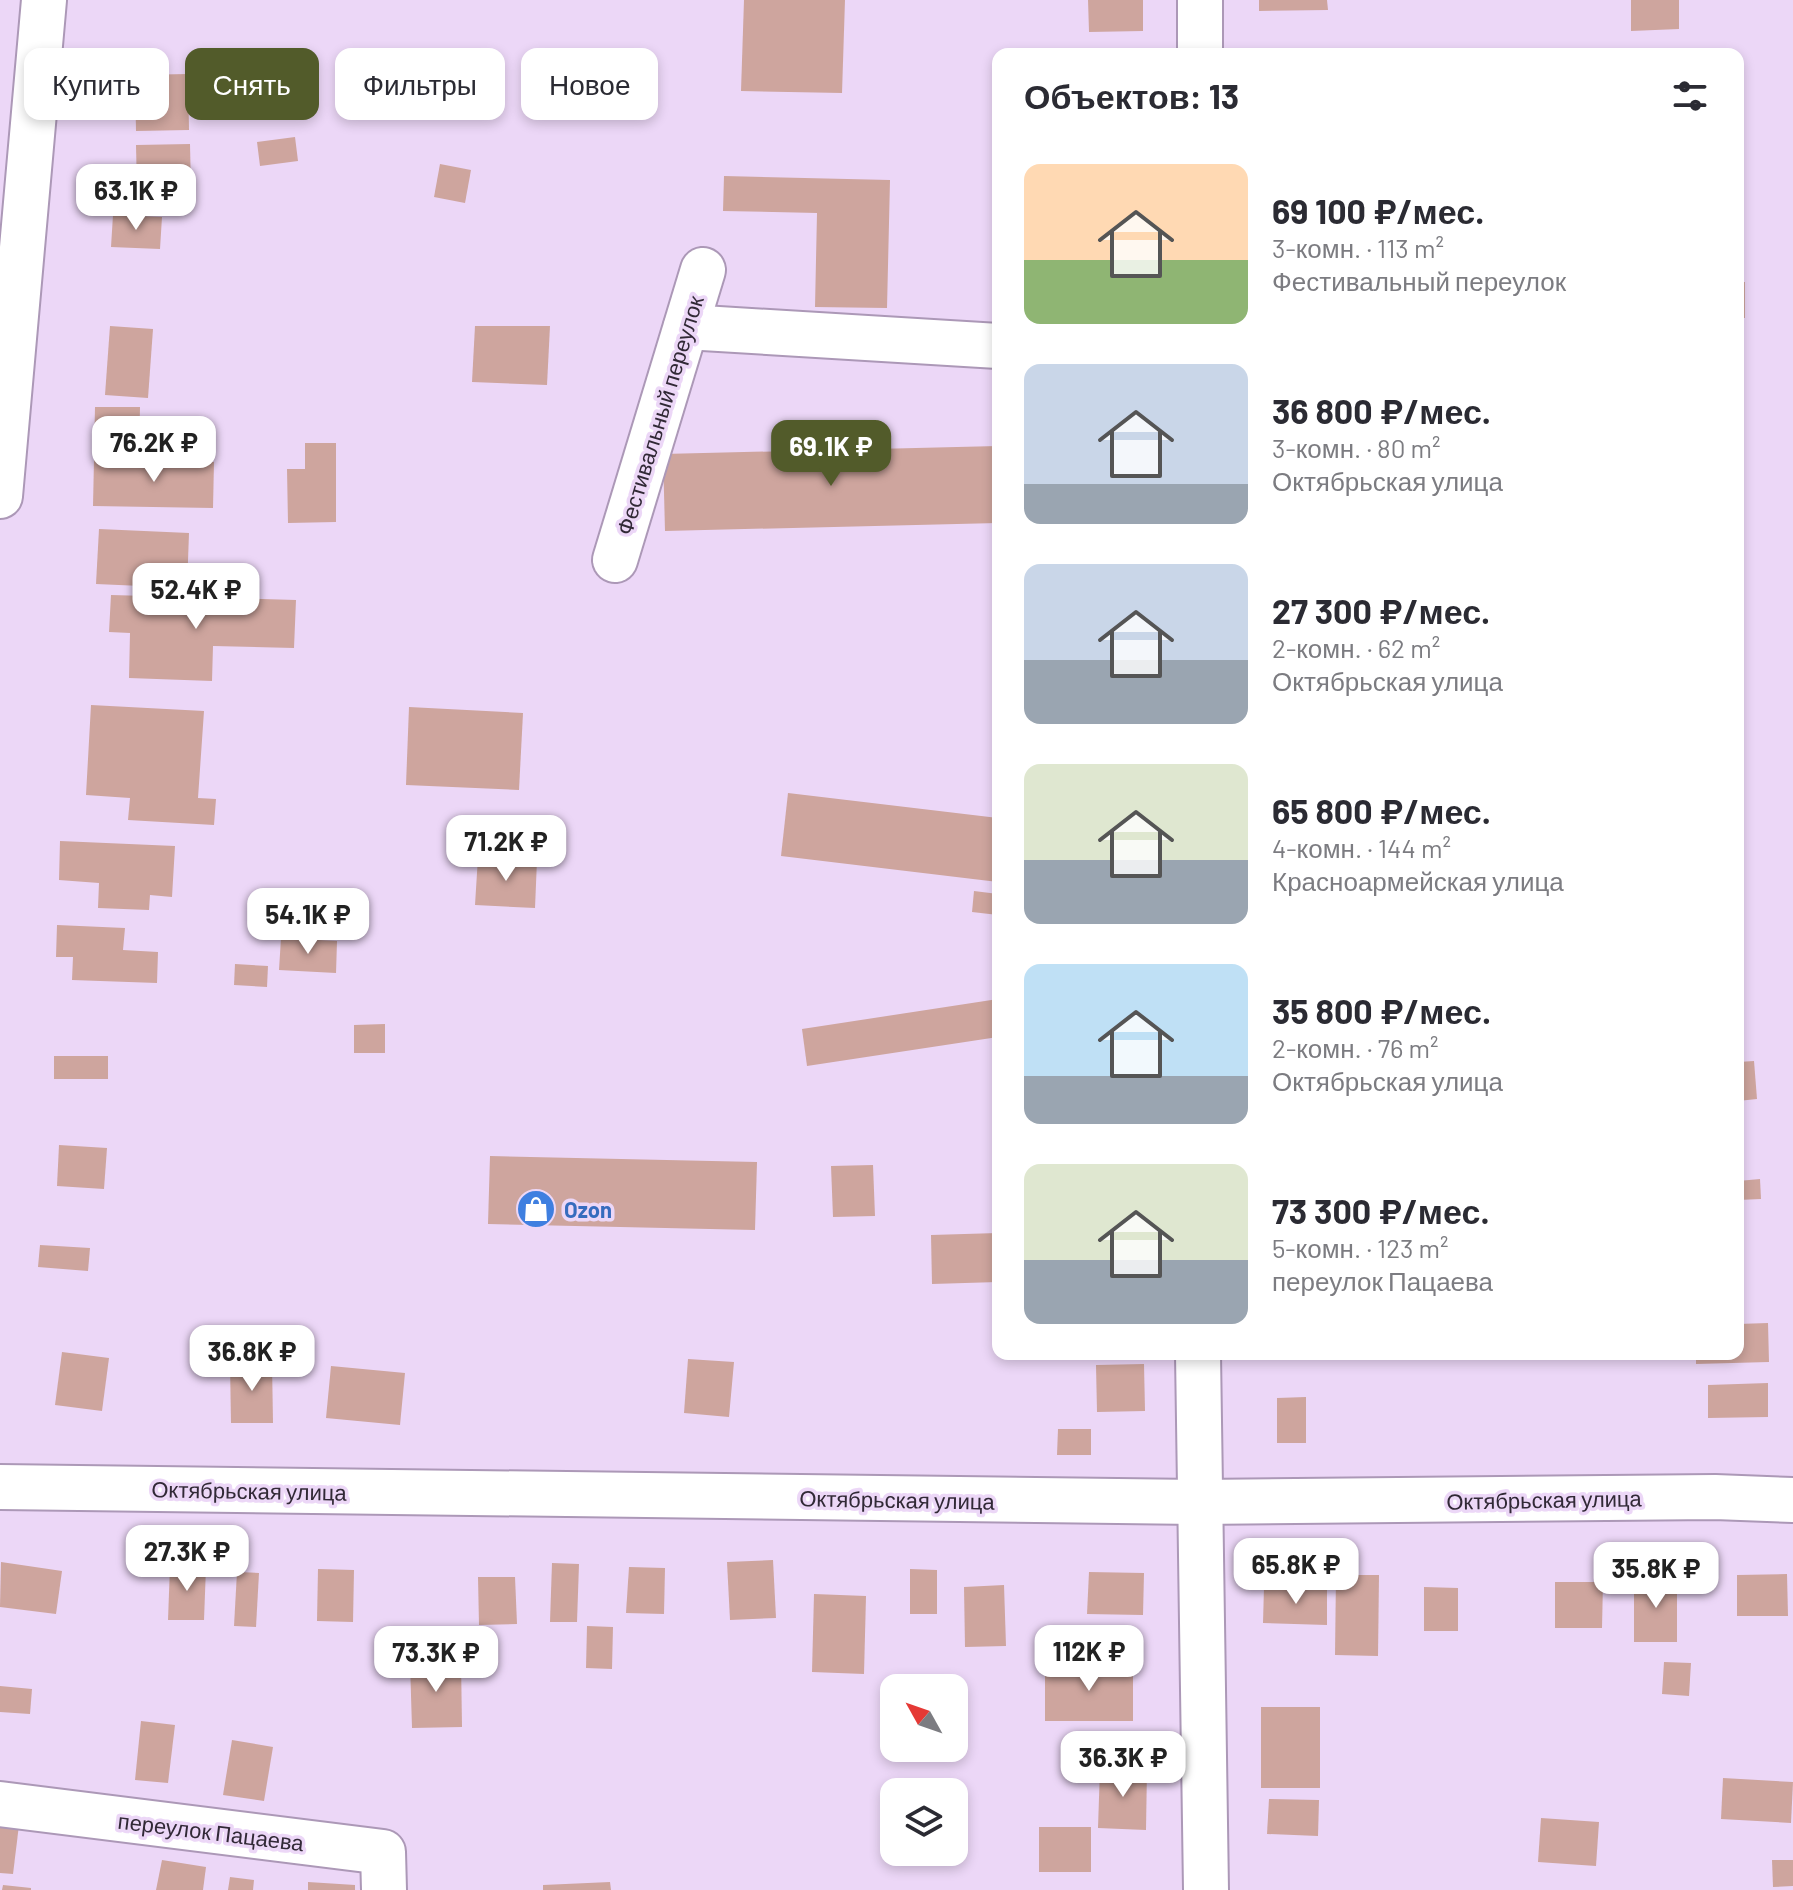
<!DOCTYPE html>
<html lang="ru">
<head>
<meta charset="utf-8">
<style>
  :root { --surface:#fff; --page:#f7f7f7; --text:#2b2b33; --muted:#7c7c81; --accent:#525b2a }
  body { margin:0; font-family:Barlow,sans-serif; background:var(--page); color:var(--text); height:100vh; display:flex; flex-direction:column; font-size:30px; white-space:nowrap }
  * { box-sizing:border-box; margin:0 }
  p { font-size:26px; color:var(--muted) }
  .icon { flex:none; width:44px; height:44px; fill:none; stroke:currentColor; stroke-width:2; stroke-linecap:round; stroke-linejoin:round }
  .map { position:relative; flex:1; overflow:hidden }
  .drawer { position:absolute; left:992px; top:48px; width:752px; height:1312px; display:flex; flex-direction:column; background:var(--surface); border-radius:16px; box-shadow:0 4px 12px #0003 }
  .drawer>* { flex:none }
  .banner { position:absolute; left:24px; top:48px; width:760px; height:72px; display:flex; gap:16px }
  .needle { width:52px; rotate:310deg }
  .fabs { position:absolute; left:880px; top:1674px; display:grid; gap:16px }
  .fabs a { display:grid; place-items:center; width:88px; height:88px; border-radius:16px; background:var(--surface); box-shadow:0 4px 12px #0003; font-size:40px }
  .price { position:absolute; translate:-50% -68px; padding:0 18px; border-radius:16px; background:#fff; color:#222; font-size:26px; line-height:52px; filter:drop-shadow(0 2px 4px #0008) }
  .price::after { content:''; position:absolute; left:50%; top:48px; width:24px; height:18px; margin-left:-12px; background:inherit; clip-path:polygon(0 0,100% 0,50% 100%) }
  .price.active { background:var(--accent); color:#fff }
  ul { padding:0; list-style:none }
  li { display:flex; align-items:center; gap:24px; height:200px; padding:0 32px }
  li span { display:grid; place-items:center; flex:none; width:224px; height:160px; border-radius:16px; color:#555 }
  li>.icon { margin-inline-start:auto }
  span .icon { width:96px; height:96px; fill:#fffc; stroke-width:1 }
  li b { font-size:34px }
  h2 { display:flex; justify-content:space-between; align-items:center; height:96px; padding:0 32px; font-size:34px }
  .pill { padding:0 28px; border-radius:16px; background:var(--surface); box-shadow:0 4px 12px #0003; font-size:28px; line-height:72px }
  .pill.active { background:var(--accent); color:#fff }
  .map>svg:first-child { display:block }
  .building { fill:#cea59e }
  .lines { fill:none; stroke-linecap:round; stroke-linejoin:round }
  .minor-casing { stroke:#ac98b7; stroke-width:48 }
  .minor { stroke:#fff; stroke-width:44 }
  .labels { text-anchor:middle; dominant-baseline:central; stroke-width:7; stroke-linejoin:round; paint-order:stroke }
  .street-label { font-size:22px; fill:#312936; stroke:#ecd7f7 }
  .shop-label { font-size:22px; font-weight:bold; fill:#366cbe; stroke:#ecd7f7; text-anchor:start }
</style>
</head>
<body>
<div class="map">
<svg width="1793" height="1890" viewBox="0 0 1793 1890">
  <rect width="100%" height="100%" fill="#ecd7f7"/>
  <g class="building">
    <path d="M744 0H845L842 93 741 91Z"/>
    <path d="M1088 0H1143V31L1089 32Z"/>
    <path d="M1259 0H1327L1328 10 1259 11Z"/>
    <path d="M1631 0H1679V29L1631 31Z"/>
    <path d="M188 74 189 130 136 131 135 75Z"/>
    <path d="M295 137 298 161 260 166 257 142Z"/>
    <path d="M190 144 191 189 137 190 136 145Z"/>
    <path d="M440 164 471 170 465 203 434 197Z"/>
    <path d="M724 176 890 180 887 308 815 307 817 213 723 211Z"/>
    <path d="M113 215 162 217 160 249 111 247Z"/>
    <rect x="1738" y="282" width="7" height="36"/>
    <path d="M110 326 153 329 148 398 105 395Z"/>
    <path d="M475 326H550L547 385 472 382Z"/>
    <path d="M95 407H140L139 454 94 453Z"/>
    <path d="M305 443H336V522L288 523 287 469H305Z"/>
    <path d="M998 446V523L665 531 663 454Z"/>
    <path d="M1738 446H1743L1742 534H1738Z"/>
    <path d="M94 460 214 462 213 508 93 506Z"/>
    <path d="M99 529 189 533 187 588 96 584Z"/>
    <path d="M111 595 296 600 294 648 213 646 212 681 129 678 130 633 109 632Z"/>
    <path d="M91 705 204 711 198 798 216 799 214 825 128 820 130 798 86 795Z"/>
    <path d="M409 707 523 713 519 790 406 785Z"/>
    <path d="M1738 707H1740L1744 760H1738Z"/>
    <path d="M788 793 998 818V882L781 856Z"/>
    <path d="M60 841 175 846 172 897 150 895 149 910 98 908 99 883 59 880Z"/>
    <path d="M478 857 537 860 535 908 475 905Z"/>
    <path d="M974 891 998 894V915L972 912Z"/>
    <path d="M57 925 125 928 123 950 158 952 157 983 72 980 73 957H56Z"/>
    <path d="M281 938 337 941 336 973 279 970Z"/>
    <path d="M235 964 268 966 267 987 234 985Z"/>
    <path d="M998 999V1037L807 1066 802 1029Z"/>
    <path d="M385 1024V1053H354V1025Z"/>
    <rect x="54" y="1056" width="54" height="23"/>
    <path d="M1754 1061 1757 1099 1738 1101V1062Z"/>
    <path d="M59 1145 107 1148 104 1189 57 1186Z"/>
    <path d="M490 1156 757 1162 755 1230 488 1224Z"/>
    <path d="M873 1165 875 1216 833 1217 831 1166Z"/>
    <path d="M1760 1179 1761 1199 1738 1200V1181Z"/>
    <path d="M998 1233V1282L932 1284 931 1235Z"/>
    <path d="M40 1245 90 1248 88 1271 38 1267Z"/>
    <path d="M1768 1323 1769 1362 1696 1364V1354H1738V1324Z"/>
    <path d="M62 1352 109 1358 102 1411 55 1405Z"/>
    <path d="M688 1359 734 1362 729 1417 684 1413Z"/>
    <path d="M272 1363 273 1423H231L230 1364Z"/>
    <path d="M1144 1364 1145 1411 1097 1412 1096 1365Z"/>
    <path d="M331 1366 405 1373 400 1425 326 1418Z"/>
    <path d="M1768 1383V1417L1708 1418V1385Z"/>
    <path d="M1306 1397V1443H1277V1398Z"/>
    <path d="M1058 1429H1091V1455H1057Z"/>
    <path d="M773 1560 776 1618 730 1620 727 1562Z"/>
    <path d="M1 1562 62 1571 56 1614 0 1607Z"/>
    <path d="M552 1563 579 1564 577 1622H550Z"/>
    <path d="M170 1566 206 1567 204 1620H168Z"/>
    <path d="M629 1567 665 1568 664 1614 626 1613Z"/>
    <path d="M318 1569 354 1570 353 1622 317 1621Z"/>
    <path d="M910 1569 937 1570V1614H910Z"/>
    <path d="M237 1572 259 1573 256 1627 234 1626Z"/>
    <path d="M1089 1572 1144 1573 1143 1615 1087 1614Z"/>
    <path d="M1787 1574 1788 1616H1737V1575Z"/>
    <path d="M1336 1575H1379L1378 1656 1335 1655Z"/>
    <path d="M478 1577H515L517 1624 479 1625Z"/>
    <rect x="1634" y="1578" width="43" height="64"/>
    <path d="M1555 1582H1603L1602 1628H1555Z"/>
    <path d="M1004 1585 1006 1646 965 1647 964 1587Z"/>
    <path d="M1264 1587H1327V1625L1263 1623Z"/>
    <path d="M1424 1587 1458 1588V1631H1424Z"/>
    <path d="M814 1594 866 1596 864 1674 812 1672Z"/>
    <path d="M587 1626 613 1627 612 1669 586 1668Z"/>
    <path d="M461 1661 462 1727 412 1728 410 1662Z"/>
    <path d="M1664 1662 1691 1663 1689 1696 1662 1694Z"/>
    <path d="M1133 1665V1721H1045V1666Z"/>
    <path d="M0 1686 32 1689 30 1714 0 1712Z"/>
    <rect x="1261" y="1707" width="59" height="81"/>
    <path d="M141 1721 175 1725 168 1783 135 1780Z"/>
    <path d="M232 1740 273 1747 264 1801 223 1795Z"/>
    <path d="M1100 1768 1147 1769 1146 1830 1098 1828Z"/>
    <path d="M1723 1778 1793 1782 1791 1823 1721 1819Z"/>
    <path d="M1269 1799 1319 1800 1318 1836 1267 1834Z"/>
    <path d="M1541 1818 1599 1822 1596 1866 1538 1862Z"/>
    <path d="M0 1823 19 1825 13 1874 0 1873Z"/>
    <rect x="1039" y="1827" width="52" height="45"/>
    <path d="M162 1860 206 1867 203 1890H156Z"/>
    <path d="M1772 1860H1793V1886L1773 1887Z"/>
    <path d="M230 1877 254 1880 253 1890H228Z"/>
    <path d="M308 1882 355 1885V1890H308Z"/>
    <path d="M610 1882 611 1890H543V1885Z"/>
    <path d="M3 1885 31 1888V1890H2Z"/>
  </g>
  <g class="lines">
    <defs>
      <g id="minor">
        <path d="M1200 54V0"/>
        <path d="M686 327 998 346"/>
        <path d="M0 496 44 0"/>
        <path d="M615 560 703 270"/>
        <path d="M1198 1354 1206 1890"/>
        <path d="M0 1487 1198 1502 1715 1497 1793 1500"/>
        <path d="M0 1804 383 1852 384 1890"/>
      </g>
    </defs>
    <use href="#minor" class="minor-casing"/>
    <use href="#minor" class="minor"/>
  </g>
  <defs>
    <symbol id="shop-disc" viewBox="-11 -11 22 22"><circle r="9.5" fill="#3f7fe0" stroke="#ecd7f7"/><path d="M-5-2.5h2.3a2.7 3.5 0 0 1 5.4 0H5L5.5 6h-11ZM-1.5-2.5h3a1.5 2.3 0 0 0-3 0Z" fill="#fff"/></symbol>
  </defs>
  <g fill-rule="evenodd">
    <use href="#shop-disc" x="514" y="1187" width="44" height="44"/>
  </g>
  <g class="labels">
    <g class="street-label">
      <text transform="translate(659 415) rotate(-73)">Фестивальный переулок</text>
      <text transform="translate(249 1490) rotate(1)">Октябрьская улица</text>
      <text transform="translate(897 1499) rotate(1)">Октябрьская улица</text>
      <text transform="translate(1544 1499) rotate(-1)">Октябрьская улица</text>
      <text transform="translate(211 1831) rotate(7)">переулок Пацаева</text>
    </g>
    <g class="shop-label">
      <text x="564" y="1209">Ozon</text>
    </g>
  </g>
</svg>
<div class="fabs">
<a><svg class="needle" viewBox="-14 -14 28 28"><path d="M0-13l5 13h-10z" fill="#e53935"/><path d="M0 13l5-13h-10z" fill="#7c7c81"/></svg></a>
<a><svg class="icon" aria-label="layers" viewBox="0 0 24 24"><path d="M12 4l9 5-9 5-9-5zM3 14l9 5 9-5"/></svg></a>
</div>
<b class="price" style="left:136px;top:232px">63.1K ₽</b>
<b class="price" style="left:154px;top:484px">76.2K ₽</b>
<b class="price active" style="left:831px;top:488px">69.1K ₽</b>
<b class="price" style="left:196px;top:631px">52.4K ₽</b>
<b class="price" style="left:506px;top:883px">71.2K ₽</b>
<b class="price" style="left:308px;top:956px">54.1K ₽</b>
<b class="price" style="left:252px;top:1393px">36.8K ₽</b>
<b class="price" style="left:187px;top:1593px">27.3K ₽</b>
<b class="price" style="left:1296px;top:1606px">65.8K ₽</b>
<b class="price" style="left:1656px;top:1610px">35.8K ₽</b>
<b class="price" style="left:1089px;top:1693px">112K ₽</b>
<b class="price" style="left:436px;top:1694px">73.3K ₽</b>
<b class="price" style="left:1123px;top:1799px">36.3K ₽</b>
<div class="banner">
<a class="pill">Купить</a>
<a class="pill active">Снять</a>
<a class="pill">Фильтры</a>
<a class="pill">Новое</a>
</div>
<section class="drawer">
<h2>Объектов: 13<svg class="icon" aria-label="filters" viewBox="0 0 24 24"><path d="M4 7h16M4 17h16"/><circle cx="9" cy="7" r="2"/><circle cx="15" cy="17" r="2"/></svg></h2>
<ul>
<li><span style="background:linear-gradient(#ffd9b3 60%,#8fb573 0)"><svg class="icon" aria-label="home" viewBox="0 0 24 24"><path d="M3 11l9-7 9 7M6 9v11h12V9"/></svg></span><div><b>69 100 ₽/мес.</b><p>3-комн. · 113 m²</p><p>Фестивальный переулок</p></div></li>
<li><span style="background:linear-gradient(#c9d6e8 75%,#9aa5b1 0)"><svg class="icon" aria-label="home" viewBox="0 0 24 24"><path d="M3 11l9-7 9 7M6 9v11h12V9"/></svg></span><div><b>36 800 ₽/мес.</b><p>3-комн. · 80 m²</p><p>Октябрьская улица</p></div></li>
<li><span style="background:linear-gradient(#c9d6e8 60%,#9aa5b1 0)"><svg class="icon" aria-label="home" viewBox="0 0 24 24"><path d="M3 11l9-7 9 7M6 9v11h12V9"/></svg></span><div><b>27 300 ₽/мес.</b><p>2-комн. · 62 m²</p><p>Октябрьская улица</p></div></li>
<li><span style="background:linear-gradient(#dfe7d0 60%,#9aa5b1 0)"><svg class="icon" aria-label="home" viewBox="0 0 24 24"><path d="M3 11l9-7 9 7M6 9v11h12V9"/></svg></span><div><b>65 800 ₽/мес.</b><p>4-комн. · 144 m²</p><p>Красноармейская улица</p></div></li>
<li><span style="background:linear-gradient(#bfe0f5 70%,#9aa5b1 0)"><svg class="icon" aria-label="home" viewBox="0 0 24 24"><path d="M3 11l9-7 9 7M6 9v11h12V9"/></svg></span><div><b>35 800 ₽/мес.</b><p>2-комн. · 76 m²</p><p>Октябрьская улица</p></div></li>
<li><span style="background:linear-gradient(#dfe7d0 60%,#9aa5b1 0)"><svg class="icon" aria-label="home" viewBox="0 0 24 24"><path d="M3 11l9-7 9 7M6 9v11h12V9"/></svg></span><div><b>73 300 ₽/мес.</b><p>5-комн. · 123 m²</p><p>переулок Пацаева</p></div></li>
</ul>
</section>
</div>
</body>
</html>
